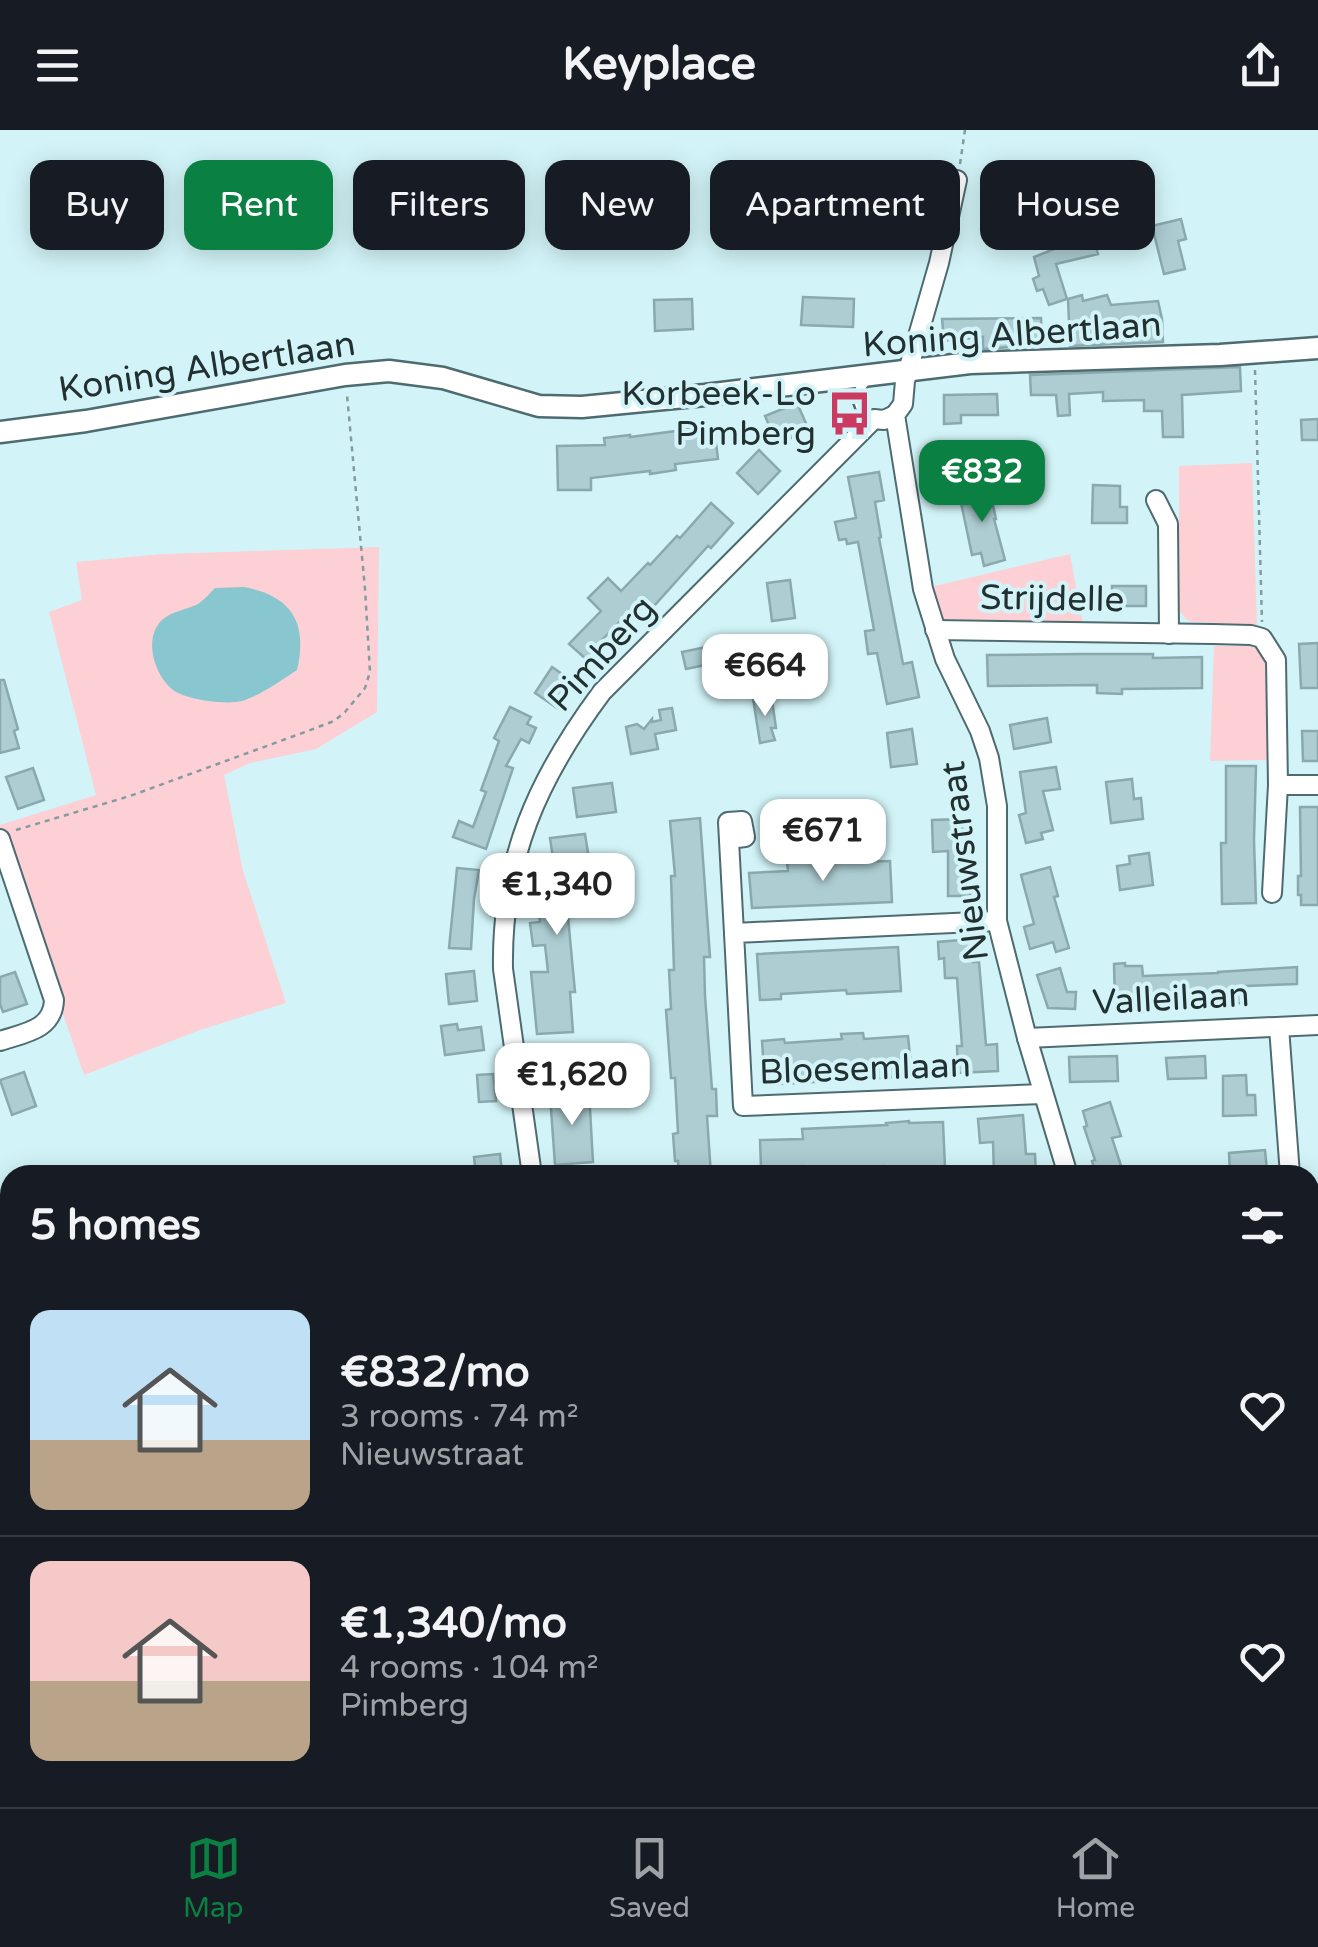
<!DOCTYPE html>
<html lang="en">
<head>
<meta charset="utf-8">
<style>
  :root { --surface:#171b24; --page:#20242c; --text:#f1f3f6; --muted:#9ea1a6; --line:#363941; --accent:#0b8043 }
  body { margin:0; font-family:"Varela Round",sans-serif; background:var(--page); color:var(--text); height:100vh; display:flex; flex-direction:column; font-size:38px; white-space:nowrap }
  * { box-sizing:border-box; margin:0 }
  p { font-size:32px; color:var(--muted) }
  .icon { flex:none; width:55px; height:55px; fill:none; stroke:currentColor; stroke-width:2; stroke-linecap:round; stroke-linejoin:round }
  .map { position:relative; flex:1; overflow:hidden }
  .side { position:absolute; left:0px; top:1035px; width:1320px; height:642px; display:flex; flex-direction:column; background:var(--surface); border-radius:30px 30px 0 0; box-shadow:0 5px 25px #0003 }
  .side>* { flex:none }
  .top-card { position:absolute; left:30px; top:30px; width:1260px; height:90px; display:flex; gap:20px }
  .price { position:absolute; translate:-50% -85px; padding:0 22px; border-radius:20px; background:#fff; color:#222; font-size:32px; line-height:65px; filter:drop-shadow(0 2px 5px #0008) }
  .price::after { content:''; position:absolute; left:50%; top:60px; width:30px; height:22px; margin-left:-15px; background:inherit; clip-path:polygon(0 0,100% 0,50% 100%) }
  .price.on { background:var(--accent); color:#fff }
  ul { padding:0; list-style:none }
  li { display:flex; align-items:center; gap:30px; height:250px; padding:0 30px }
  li+li { border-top:2px solid var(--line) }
  li span { display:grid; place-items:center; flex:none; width:280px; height:200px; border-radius:20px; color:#555 }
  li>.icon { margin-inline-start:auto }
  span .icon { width:120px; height:120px; fill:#fffc; stroke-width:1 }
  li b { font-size:42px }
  h2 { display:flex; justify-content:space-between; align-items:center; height:120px; padding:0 30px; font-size:42px }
  .chip { padding:0 35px; border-radius:20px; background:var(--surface); box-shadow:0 5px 25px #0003; font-size:35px; line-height:90px }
  .chip.on { background:var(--accent); color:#fff }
  header { display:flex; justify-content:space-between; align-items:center; height:130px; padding:0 30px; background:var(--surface); font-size:45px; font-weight:800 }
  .menu { display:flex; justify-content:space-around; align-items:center; height:140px; border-top:2px solid var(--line); background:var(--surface); font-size:28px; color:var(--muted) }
  .menu a { display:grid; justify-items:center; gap:5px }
  .menu .on { color:var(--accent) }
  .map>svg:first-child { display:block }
  .green { fill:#fcd0d5 }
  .water { fill:#89c7d0 }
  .building { fill:#adcdd2; stroke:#89a9ad; stroke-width:2.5 }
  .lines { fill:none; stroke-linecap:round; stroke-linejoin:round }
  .service-casing { stroke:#4e6b70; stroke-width:14 }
  .minor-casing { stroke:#4e6b70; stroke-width:22 }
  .tertiary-casing { stroke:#4e6b70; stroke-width:25 }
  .path { stroke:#839c9f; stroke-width:2.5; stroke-dasharray:5 5; stroke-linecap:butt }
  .service { stroke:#fff; stroke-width:9 }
  .minor { stroke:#fff; stroke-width:18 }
  .tertiary { stroke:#fff; stroke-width:20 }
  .labels { text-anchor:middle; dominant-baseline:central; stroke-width:8; stroke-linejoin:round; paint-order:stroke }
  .street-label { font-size:35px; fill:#233032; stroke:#d2f4f8 }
  .poi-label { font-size:35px; fill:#233032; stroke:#d2f4f8; text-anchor:end }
</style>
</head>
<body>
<header><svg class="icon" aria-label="menu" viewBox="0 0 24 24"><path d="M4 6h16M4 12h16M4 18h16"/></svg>Keyplace<svg class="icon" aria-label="share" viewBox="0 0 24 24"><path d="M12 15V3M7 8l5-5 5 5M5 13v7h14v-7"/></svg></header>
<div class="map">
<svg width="1318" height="1677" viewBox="0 0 1318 1677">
  <rect width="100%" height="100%" fill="#d2f4f8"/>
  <g class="green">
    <path d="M1252 333 1257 495 1192 492 1186 489 1179 481V336Z"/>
    <path d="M379 417 377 582 316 619 250 633 224 645 243 741 286 873 200 900 84 945 0 701V695L96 665 49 482 82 470 76 432 164 424Z"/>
    <path d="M1070 424 1083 494 944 492 939 489 930 457Z"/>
    <path d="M1214 516H1254L1269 533 1271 630 1210 631Z"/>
  </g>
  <path class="water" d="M244 457C292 466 308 493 297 540 282 550 259 566 242 571 225 575 187 570 173 560 154 545 143 508 162 490 172 481 186 480 198 474 204 470 210 463 215 458Z"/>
  <g class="building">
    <path d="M1181 89 1186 109 1178 111 1185 139 1164 144 1152 96Z"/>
    <path d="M1093 107 1098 124 1056 134 1067 169 1049 175 1043 159 1037 161 1033 149 1039 146 1034 127 1062 116Z"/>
    <path d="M1082 165 1083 171 1107 165 1111 175 1158 171 1162 189 1163 212 1070 216 1068 169Z"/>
    <path d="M803 167 854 169 853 197 801 195Z"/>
    <path d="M692 169 693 199 655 201 654 170Z"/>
    <path d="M1041 188 1042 212 1011 213V217L983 219V207L944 211 942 189Z"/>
    <path d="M1240 237 1241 261 1182 265 1183 307H1163L1162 281H1144V270L1103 271V262L1069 264 1070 285 1058 286 1056 265H1031L1030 245Z"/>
    <path d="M997 264 998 285H961V293L944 294V265Z"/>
    <path d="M797 273 809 300 777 314 765 286Z"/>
    <path d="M1318 289V310H1302L1301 290Z"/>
    <path d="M714 296 718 329 675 334 676 340 650 344V341L591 348V360H558L557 316 605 315 604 308 630 305V307Z"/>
    <path d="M759 320 780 341 758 364 737 343Z"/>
    <path d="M879 342 884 370 875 372 881 407 879 408 903 534 912 532 919 567 887 574 877 523 868 524 865 501 874 500 858 412 847 414 846 409 839 410 835 392 856 388 848 347Z"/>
    <path d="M1093 355 1120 356V377H1127V393H1092Z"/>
    <path d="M989 357 996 389H994L1005 430 984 436 981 423 972 425 959 363Z"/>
    <path d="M711 373 733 393 711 418 708 416 654 476 644 467 601 511 606 516 592 530H587L569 514 601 481 588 468 608 448 621 461 648 433 650 435 677 406 680 408Z"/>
    <path d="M790 450 795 488 772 491 767 453Z"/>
    <rect x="1112" y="456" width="34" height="20"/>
    <path d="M726 513 729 530 686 539 682 522Z"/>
    <path d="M1318 513V558H1301L1299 514Z"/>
    <path d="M1083 524H1153V528L1202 527V558L1122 559V564L1097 563V555L988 556 987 525Z"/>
    <path d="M552 537 574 552 557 578 535 563Z"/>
    <path d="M0 550H4L18 599 14 601 19 618 0 623Z"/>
    <path d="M759 566 761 572 772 570 776 598H771L775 610 760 613 753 568Z"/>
    <path d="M510 577 531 587 527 594 536 598 529 613 521 609 506 636 513 638 486 719 453 707 459 691 473 697 486 662 481 660 499 611 494 608Z"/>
    <path d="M672 578 676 600 655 604 658 619 631 624 626 597 637 594 644 599 652 589V592L661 590 659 580Z"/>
    <path d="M1047 588 1051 612 1014 619 1010 595Z"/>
    <path d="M912 599 917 634 891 637 887 603Z"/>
    <path d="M1302 601H1318V631H1303Z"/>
    <path d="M1226 636H1256L1254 710 1256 773 1222 774 1221 713H1226Z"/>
    <path d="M1056 637 1060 659 1043 661 1053 700 1041 703 1043 709 1026 713 1019 685 1026 683 1020 642Z"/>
    <path d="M33 638 44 670 18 679 6 647Z"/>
    <path d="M1132 649 1134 669 1141 668 1143 689 1111 693 1106 652Z"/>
    <path d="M612 653 616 682 577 687 573 658Z"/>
    <path d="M1300 677H1318V775H1301V765H1298V746H1301Z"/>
    <path d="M700 688 710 827H704L705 866 712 959H716L717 986H707L711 1045H679L678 1031H675L673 1004 678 1003 675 948H671L666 880 671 879 669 840H674L671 746H675L670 691Z"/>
    <path d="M962 689 963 707H969L970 766H948V721L933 722 932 690Z"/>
    <path d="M585 704 589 729 572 732 576 775 567 776 575 862H570L573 902 537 904 531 842H548L545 815 533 816 530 793 540 792 536 750 556 748 550 708Z"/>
    <path d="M1149 723 1153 755 1120 760 1117 736 1130 734 1129 726Z"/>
    <path d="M855 727 856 732 890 731 892 772 752 778 749 743 788 741 787 732Z"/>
    <path d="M1050 737 1058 766 1054 767 1069 818 1056 822 1053 812 1030 819 1024 797 1034 794 1021 745Z"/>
    <path d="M457 738 479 740 474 769 471 819 449 818Z"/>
    <path d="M971 809 973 832H979L986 915 997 914 998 941 958 943 957 916H962L957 848H945L944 828 939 829 938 812Z"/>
    <path d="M898 817 901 861 847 864 846 860 781 864V869L760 870 757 824Z"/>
    <path d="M1125 833V836H1142L1143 846 1218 843V842L1297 837V854L1246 856 1247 873 1167 875 1166 867 1128 869V874H1115L1114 834Z"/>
    <path d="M1060 838 1067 862H1076L1075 879 1048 878 1037 845Z"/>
    <path d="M474 841 477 871 449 874 446 844Z"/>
    <path d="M15 842 27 874 3 882 0 874V847Z"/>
    <path d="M457 894 458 900 481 897 484 920 445 925 441 896Z"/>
    <path d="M863 903 864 909 908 906 912 946 765 955 762 911 784 909 785 913 842 909 841 904Z"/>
    <path d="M1117 926 1118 951 1070 952 1069 927Z"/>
    <path d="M1205 926 1206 948 1168 949 1166 928Z"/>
    <path d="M24 942 36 976 12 985 0 950Z"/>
    <path d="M493 944 496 971 479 972 477 945Z"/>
    <path d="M1246 945 1247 965H1255L1256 985 1223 986V946Z"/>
    <path d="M589 961 593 1032 555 1035 550 965Z"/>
    <path d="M1110 972 1121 1006 1112 1008 1124 1045H1096L1092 1031 1095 1030 1084 997 1087 996 1083 981Z"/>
    <path d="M1023 985 1026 1024H1035L1036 1045H994L993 1012 980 1013 978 989Z"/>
    <path d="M909 991V993L943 992 945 1038 923 1039V1037L885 1040 884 1036 804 1039V1036L761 1037 760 1010 803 1009 802 999 887 995 886 993Z"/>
    <path d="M1265 1020 1267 1041 1230 1044 1229 1023Z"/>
    <path d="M500 1024 502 1042 476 1045 474 1027Z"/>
  </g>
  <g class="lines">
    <defs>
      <path id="service" d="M866 250C853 265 857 280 874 289"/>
      <g id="minor">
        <path d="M957 50 939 133 905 251 903 274 895 285 923 459 945 529 980 601 989 628 997 676V791L1027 908 1068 1045"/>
        <path d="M1156 370 1168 394 1169 504"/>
        <path d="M935 500 1213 504 1251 505 1262 508 1276 530 1278 655 1272 763"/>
        <path d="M1278 655H1318"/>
        <path d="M0 709 54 870C53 900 24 903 0 911"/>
        <path d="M729 709 745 707 742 691 728 692 734 803"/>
        <path d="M997 791 734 803 743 976 1043 964"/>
        <path d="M1279 897 1290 1045"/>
        <path d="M1027 908 1318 895"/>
        <path d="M532 1045 503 839C501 729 538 648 602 562L874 289 884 290 895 285"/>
        <path d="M1310 1183H1318"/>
        <path d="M583 1668 586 1677"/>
        <path d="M1243 1668 1248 1677"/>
      </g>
      <path id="tertiary" d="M0 302 86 291 345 245 389 241 443 248 539 276 582 277 705 265 970 233 1220 225 1318 218"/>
    </defs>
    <use href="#service" class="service-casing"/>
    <use href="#minor" class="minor-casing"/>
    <use href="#tertiary" class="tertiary-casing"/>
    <g class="path">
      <path d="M960 34 965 0"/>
      <path d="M1255 240 1262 492"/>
      <path d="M16 700 130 666 305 602 334 591 345 582 365 558 370 542 365 459 347 265"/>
    </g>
    <use href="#service" class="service"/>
    <use href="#minor" class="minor"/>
    <use href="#tertiary" class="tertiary"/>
  </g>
  <defs>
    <symbol id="bus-bare" viewBox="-9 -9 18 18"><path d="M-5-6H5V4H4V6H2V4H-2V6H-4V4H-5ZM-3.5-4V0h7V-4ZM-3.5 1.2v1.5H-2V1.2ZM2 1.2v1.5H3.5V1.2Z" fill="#cb3b61" stroke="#d2f4f8" stroke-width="2.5" paint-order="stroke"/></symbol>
  </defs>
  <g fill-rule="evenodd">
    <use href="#bus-bare" x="818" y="252" width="63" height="63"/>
  </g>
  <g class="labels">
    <g class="street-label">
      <text transform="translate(1012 205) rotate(-4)">Koning Albertlaan</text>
      <text transform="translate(207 237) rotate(-9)">Koning Albertlaan</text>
      <text transform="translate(1052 469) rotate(1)">Strijdelle</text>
      <text transform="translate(602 524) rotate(-48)">Pimberg</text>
      <text transform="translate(965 731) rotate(-97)">Nieuwstraat</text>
      <text transform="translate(1171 869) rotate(-3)">Valleilaan</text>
      <text transform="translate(865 939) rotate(-2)">Bloesemlaan</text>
    </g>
    <g class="poi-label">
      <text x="816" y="264">Korbeek-Lo<tspan x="816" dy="40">Pimberg</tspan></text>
    </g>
  </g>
</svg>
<b class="price on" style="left:982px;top:395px">€832</b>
<b class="price" style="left:765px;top:589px">€664</b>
<b class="price" style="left:823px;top:754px">€671</b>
<b class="price" style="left:557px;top:808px">€1,340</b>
<b class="price" style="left:572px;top:998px">€1,620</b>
<div class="top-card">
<a class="chip">Buy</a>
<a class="chip on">Rent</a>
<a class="chip">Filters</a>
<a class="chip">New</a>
<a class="chip">Apartment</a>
<a class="chip">House</a>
</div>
<section class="side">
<h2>5 homes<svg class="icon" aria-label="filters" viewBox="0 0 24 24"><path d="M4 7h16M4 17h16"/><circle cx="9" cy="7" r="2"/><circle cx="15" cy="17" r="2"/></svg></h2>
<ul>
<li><span style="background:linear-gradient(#bfe0f5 65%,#b9a48a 0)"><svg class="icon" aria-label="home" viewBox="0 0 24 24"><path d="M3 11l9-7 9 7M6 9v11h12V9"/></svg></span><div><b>€832/mo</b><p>3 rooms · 74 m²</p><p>Nieuwstraat</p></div><svg class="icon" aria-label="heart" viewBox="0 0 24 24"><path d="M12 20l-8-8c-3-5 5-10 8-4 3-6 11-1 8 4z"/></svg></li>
<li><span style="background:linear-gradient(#f6c9c9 60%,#b9a48a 0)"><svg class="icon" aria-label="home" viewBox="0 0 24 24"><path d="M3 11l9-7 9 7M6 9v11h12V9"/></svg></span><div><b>€1,340/mo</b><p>4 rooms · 104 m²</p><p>Pimberg</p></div><svg class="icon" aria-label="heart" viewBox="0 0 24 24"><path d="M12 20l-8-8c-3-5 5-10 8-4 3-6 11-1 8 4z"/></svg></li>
</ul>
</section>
</div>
<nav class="menu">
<a class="on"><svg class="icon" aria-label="map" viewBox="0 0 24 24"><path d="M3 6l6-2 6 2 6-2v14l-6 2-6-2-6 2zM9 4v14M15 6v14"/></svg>Map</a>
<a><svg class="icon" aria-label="saved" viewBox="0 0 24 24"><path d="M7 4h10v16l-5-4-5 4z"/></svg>Saved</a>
<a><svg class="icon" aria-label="home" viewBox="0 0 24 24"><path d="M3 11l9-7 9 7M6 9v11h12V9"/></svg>Home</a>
</nav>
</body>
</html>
